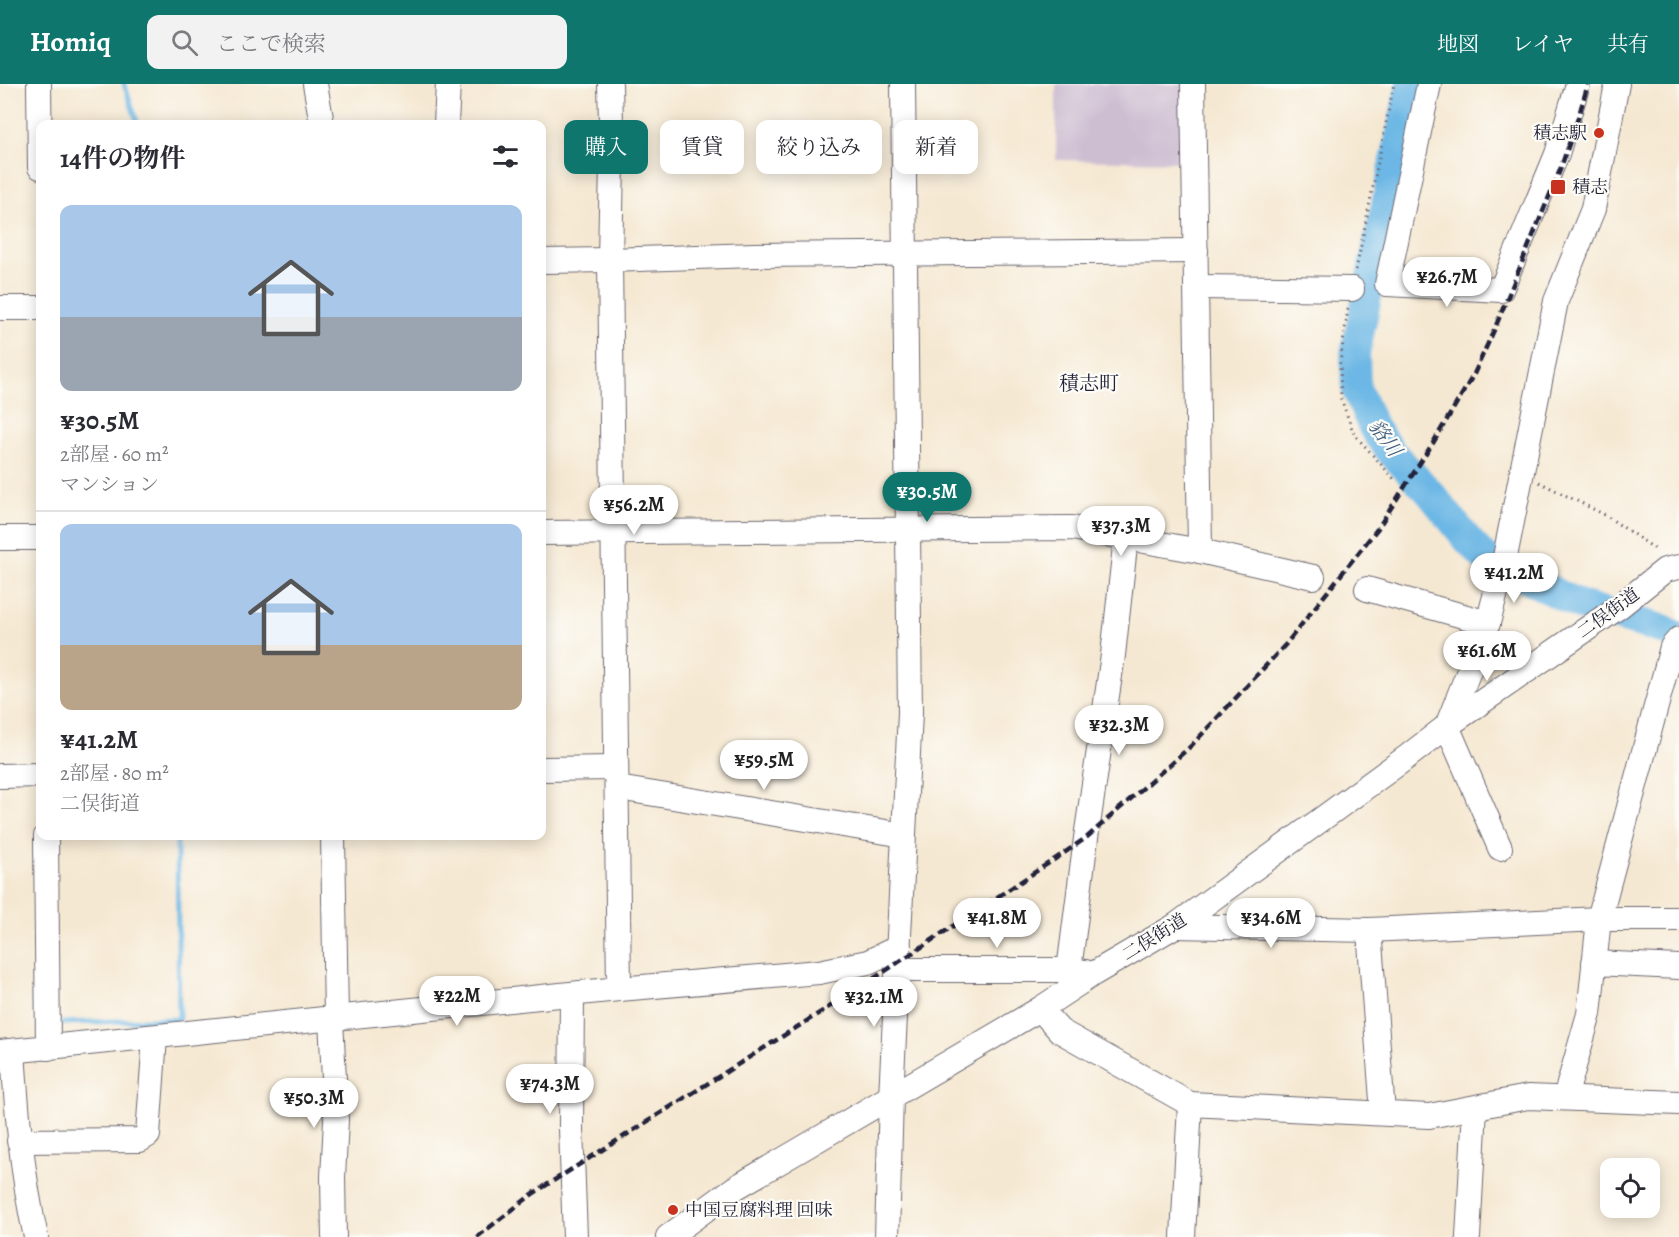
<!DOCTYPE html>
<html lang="ja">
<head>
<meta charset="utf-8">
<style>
  :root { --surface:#fff; --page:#f2f2f3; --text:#2b2b33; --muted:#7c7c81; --line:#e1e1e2; --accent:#0f766e }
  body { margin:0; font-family:Alegreya,"Noto Serif JP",serif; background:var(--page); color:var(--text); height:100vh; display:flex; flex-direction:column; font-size:22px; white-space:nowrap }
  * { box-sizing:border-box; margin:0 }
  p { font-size:20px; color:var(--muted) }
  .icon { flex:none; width:33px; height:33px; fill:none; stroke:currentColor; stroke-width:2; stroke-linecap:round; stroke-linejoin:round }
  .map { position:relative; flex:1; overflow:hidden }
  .sheet { position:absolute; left:36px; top:36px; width:510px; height:720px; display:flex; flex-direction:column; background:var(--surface); border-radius:12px; box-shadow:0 3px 15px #0003 }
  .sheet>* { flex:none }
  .guide { position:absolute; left:564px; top:36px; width:570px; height:54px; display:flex; gap:12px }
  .fabs { position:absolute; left:1600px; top:1074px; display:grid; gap:12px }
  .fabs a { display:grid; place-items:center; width:60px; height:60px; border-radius:12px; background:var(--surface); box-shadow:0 3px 15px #0003; font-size:30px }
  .price { position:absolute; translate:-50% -51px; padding:0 14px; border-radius:21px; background:#fff; color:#222; font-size:20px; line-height:39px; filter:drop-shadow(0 2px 3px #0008) }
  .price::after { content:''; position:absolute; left:50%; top:36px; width:18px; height:14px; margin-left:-9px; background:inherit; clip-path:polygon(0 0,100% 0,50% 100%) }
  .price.on { background:var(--accent); color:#fff }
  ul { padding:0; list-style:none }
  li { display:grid; align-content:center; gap:12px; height:318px; padding:0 24px }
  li+li { border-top:2px solid var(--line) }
  li span { display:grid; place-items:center; height:186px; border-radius:12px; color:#555 }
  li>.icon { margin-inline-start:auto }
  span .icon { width:108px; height:108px; fill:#fffc; stroke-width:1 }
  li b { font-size:26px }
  h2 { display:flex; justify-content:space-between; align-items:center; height:72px; padding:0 24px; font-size:26px }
  .pill { padding:0 21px; border-radius:12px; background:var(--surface); box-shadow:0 3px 15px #0003; font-size:21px; line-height:54px }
  .pill.on { background:var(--accent); color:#fff }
  header { display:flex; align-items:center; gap:36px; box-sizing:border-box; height:84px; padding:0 30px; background:var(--accent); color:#fff }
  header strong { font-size:28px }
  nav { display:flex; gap:33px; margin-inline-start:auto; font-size:21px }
  .search { width:420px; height:54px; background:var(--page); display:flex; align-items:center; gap:15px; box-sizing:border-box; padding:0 21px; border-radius:12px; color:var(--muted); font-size:22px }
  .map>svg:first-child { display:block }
  .industrial { fill:#cebed2 }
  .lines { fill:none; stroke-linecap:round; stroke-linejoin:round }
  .stream { stroke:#6cb7e5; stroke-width:5 }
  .river { stroke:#6cb7e5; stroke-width:30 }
  .minor-casing { stroke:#6c6770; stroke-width:26 }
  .path { stroke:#6c6770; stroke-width:3; stroke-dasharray:1.5 4.5; stroke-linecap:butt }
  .minor { stroke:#fff; stroke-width:24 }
  .rail { stroke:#22223b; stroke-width:4.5; stroke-dasharray:9 4.5; stroke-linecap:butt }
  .poi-dot { fill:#c8321e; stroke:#fdfcf7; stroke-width:2 }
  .labels { text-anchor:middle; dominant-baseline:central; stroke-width:4.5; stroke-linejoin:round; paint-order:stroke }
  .poi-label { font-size:18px; fill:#22223b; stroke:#fdfcf7; text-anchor:start }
  .street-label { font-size:18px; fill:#22223b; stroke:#fdfcf7 }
  .neighbourhood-label { font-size:20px; fill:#22223b; stroke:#fdfcf7 }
  .water-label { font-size:20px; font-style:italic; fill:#405e7f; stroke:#fdfcf7 }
</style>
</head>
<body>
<header>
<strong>Homiq</strong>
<div class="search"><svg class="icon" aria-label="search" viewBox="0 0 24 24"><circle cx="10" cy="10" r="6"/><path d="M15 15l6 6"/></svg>ここで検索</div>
<nav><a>地図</a><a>レイヤ</a><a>共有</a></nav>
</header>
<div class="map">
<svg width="1679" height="1153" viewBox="0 0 1679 1153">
  <rect width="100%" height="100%" fill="#fdfcf7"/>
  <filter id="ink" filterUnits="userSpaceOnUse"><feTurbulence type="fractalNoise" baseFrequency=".0167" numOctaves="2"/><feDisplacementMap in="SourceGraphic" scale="12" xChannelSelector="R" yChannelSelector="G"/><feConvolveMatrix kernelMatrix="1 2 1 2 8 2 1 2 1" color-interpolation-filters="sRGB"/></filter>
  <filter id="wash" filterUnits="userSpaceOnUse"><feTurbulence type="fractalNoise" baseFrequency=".008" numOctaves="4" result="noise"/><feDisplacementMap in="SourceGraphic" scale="24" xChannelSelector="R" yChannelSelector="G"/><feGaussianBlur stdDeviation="1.35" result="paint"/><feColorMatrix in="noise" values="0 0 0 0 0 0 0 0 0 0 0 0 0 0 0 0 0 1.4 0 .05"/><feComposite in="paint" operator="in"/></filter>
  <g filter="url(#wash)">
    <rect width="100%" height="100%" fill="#f5e8d2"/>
    <path class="industrial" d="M1056 0H1185L1187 78 1056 76Z"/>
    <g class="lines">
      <g class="stream">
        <path d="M124 0 138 40"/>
        <path d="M63 939 179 935 177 752"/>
      </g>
      <path class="river" d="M1411 0 1355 270 1356 304 1373 343 1391 368 1431 410 1468 456 1484 473 1580 521 1665 546 1679 554"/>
    </g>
  </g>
  <g filter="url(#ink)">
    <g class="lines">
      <defs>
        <g id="minor">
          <path d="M39 0 40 83"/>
          <path d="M315 0 322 40"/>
          <path d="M610 0 612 78 610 176 619 905"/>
          <path d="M1429 0 1387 200 1501 206 1557 70 1578 0"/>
          <path d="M446 40 448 0"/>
          <path d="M542 177 610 176 754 171 1196 167"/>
          <path d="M1197 203 1352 205"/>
          <path d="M0 224H40"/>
          <path d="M542 449 1072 444 1200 467 1193 0"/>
          <path d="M0 454H40"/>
          <path d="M1200 467 1313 493"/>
          <path d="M1367 505 1488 539"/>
          <path d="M542 685 616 684"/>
          <path d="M0 692 40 691"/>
          <path d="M618 704 904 751"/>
          <path d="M46 752 48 964"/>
          <path d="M333 752 336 934"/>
          <path d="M1500 764 1447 642 1488 539 1504 478 1556 217 1593 125 1617 0"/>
          <path d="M1175 842 1369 846 1599 835H1679"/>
          <path d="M1369 846 1383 1029"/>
          <path d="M1594 879 1679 883"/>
          <path d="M898 886H1069L1085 888"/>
          <path d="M1069 886 1086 754 1113 571 1126 453"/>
          <path d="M572 910 571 1045 575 1153"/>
          <path d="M1040 925 1060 947 1190 1020 1429 1032 1528 1013 1679 1019"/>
          <path d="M331 935 336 1036 333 1093 334 1153"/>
          <path d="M13 967C17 1030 22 1091 36 1153"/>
          <path d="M0 968 619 905 819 888 868 878 899 863"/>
          <path d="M1565 1014 1589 930 1599 835 1672 563 1679 555"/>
          <path d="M19 1057 140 1056 148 1051 155 953"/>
          <path d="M668 1153 735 1104 1040 925 1093 890 1175 842 1407 673 1447 642 1620 522 1665 486 1679 483"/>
          <path d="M887 1153 891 1013 910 629 903 0"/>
          <path d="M1183 1153 1190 1020"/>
          <path d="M1468 1153 1475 1024"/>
        </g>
      </defs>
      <use href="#minor" class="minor-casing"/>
      <g class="path">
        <path d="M1356 186 1394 0"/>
        <path d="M1348 225 1340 279 1341 315 1354 350 1395 396"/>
        <path d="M1539 398 1605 431 1658 467"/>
      </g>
      <use href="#minor" class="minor"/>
      <path class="rail" d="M477 1153 534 1109 867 899 1061 771 1086 754 1191 662 1286 560 1378 444 1433 359 1474 290 1495 244 1560 86 1579 31 1588 0"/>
    </g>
  </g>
  <g class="poi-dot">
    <circle cx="1599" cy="49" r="6"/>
    <rect x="1550" y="95" width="16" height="16" rx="3"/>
    <circle cx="673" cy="1126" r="6"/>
  </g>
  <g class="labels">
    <g class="poi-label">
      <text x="1587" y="49" text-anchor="end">積志駅</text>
      <text x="1572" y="103">積志</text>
      <text x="685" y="1126">中国豆腐料理 回味</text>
    </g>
    <g class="street-label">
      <text transform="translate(1608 529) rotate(-36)">二俣街道</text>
      <text transform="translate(1154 853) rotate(-32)">二俣街道</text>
    </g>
    <g class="neighbourhood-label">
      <text x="1089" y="299">積志町</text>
    </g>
    <g class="water-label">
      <text transform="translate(1385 354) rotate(54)">貉川</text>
    </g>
  </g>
</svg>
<div class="fabs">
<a><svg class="icon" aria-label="locate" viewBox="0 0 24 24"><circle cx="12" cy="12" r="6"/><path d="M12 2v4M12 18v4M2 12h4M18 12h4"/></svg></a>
</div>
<b class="price" style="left:1447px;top:224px">¥26.7M</b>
<b class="price on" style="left:927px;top:439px">¥30.5M</b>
<b class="price" style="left:634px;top:452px">¥56.2M</b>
<b class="price" style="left:1121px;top:473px">¥37.3M</b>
<b class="price" style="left:1514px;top:520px">¥41.2M</b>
<b class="price" style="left:1487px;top:598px">¥61.6M</b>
<b class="price" style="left:1119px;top:672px">¥32.3M</b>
<b class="price" style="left:764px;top:707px">¥59.5M</b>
<b class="price" style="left:997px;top:865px">¥41.8M</b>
<b class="price" style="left:1271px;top:865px">¥34.6M</b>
<b class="price" style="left:457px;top:943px">¥22M</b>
<b class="price" style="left:874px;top:944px">¥32.1M</b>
<b class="price" style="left:550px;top:1031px">¥74.3M</b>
<b class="price" style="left:314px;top:1045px">¥50.3M</b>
<div class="guide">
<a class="pill on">購入</a>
<a class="pill">賃貸</a>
<a class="pill">絞り込み</a>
<a class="pill">新着</a>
</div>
<section class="sheet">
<h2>14件の物件<svg class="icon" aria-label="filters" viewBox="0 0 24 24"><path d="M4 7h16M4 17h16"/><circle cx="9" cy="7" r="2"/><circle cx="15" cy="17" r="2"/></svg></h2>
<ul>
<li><span style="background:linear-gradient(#a9c7e8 60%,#9aa5b1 0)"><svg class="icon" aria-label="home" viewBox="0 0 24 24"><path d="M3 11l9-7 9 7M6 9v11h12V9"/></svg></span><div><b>¥30.5M</b><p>2部屋 · 60 m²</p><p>マンション</p></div></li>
<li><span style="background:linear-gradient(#a9c7e8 65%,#b9a48a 0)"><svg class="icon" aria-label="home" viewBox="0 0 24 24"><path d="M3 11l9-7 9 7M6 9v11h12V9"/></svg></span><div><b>¥41.2M</b><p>2部屋 · 80 m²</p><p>二俣街道</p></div></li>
</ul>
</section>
</div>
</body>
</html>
